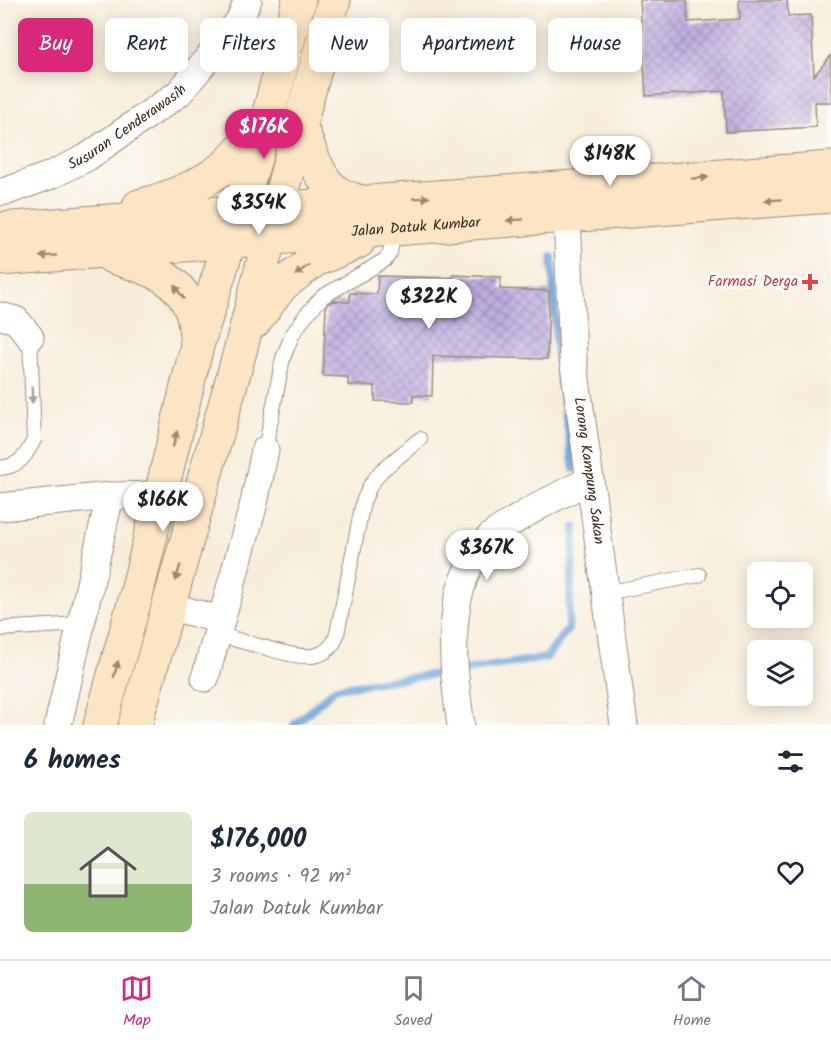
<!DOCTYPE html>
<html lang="en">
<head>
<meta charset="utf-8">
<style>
  :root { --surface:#fff; --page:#f6f6f7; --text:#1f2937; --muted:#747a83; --line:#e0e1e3; --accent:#db2777 }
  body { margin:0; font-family:Kalam,sans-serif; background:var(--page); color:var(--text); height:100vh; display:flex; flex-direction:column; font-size:22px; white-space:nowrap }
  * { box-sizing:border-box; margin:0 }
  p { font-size:20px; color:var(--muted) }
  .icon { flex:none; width:33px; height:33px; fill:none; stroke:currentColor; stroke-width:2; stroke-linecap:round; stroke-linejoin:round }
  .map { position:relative; height:725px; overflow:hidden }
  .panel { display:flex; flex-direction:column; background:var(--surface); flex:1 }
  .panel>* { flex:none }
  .top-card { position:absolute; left:18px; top:18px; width:795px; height:54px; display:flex; gap:12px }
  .tools { position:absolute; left:747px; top:562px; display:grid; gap:12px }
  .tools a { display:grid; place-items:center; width:66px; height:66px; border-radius:9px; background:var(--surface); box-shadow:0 3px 15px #0003; font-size:30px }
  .price { position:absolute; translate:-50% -51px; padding:0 14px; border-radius:21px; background:#fff; color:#222; font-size:20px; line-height:39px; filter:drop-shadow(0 2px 3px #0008) }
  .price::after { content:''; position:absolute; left:50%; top:36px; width:18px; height:14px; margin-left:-9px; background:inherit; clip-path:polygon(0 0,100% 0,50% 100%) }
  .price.current { background:var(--accent); color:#fff }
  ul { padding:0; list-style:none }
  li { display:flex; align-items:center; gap:18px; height:150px; padding:0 24px }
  li span { display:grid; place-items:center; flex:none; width:168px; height:120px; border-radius:9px; color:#555 }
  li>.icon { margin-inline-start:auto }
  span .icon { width:72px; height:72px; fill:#fffc; stroke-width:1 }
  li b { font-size:26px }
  h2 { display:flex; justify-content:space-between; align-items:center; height:72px; padding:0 24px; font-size:26px }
  .tag { padding:0 21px; border-radius:9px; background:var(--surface); box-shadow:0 3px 15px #0003; font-size:21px; line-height:54px }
  .tag.current { background:var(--accent); color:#fff }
  .menu { display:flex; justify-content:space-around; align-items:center; height:84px; border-top:2px solid var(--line); background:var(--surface); font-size:16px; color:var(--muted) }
  .menu a { display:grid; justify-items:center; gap:3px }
  .menu .current { color:var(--accent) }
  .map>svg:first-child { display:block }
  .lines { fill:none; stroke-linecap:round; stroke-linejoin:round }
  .stream { stroke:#6a9fd7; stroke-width:8 }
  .building { fill:url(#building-cross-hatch) }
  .lane-casing { stroke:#998c7c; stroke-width:16 }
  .street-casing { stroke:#998c7c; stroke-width:29 }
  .secondary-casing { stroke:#998c7c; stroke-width:35 }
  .lane { stroke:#fff; stroke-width:14 }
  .street { stroke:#fff; stroke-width:27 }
  .secondary { stroke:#fce5c4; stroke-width:33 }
  .oneway { fill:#9c8871 }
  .oneway2 { fill:#a79f9a }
  .health-dot { fill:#e0444e; stroke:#fdfcf7; stroke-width:2 }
  .labels { text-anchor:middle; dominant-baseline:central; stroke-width:6; stroke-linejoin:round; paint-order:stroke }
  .street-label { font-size:15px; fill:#3b2a1e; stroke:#fdfcf7 }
  .health-label { font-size:15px; fill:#be3a42; stroke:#fdfcf7; text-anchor:end }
</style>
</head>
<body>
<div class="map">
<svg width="831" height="725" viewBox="0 0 831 725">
  <defs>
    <pattern id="building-cross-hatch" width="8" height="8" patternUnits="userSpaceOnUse" patternTransform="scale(1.5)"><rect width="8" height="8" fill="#bdaee1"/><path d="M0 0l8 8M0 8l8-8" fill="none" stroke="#9b8eb6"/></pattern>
  </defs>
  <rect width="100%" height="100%" fill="#fdfcf7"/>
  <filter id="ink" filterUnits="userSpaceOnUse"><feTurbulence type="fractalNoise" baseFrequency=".0167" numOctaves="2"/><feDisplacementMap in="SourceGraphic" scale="12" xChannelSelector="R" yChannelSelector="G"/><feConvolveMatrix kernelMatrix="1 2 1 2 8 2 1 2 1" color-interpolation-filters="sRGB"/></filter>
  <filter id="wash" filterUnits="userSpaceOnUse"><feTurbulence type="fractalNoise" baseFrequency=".008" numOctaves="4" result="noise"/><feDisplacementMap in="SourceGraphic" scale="24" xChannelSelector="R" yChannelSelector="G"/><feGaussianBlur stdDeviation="1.35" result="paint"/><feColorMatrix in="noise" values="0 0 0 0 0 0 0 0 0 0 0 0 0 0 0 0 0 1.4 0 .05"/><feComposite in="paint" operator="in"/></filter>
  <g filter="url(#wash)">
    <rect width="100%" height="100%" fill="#f7edda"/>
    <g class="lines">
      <g class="stream">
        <path d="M552 257 557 359 574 469"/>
        <path d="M464 670 546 658 568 629 575 527"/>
        <path d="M294 725 336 688 436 674"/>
      </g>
    </g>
    <g id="blocks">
      <g class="building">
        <path d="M640 0H687L688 22 740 19 739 0H787L788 16 811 15 814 76 831 55V102H815L816 127 726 132 724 91 646 96Z"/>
        <path d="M453 275 501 277 500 289 549 291 547 359 433 356 432 396 413 395V402L375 401V386L348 385V377L323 376 326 306 328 304 333 301 350 302V293L377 294 378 276 453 278Z"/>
      </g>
    </g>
  </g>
  <g filter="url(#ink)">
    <use href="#blocks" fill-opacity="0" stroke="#998c7c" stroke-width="1.5"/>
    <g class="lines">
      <defs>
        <g id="lane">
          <path d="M265 450 283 358 292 335 306 315 322 297 385 260 390 253 394 230"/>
          <path d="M0 468C20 466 25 457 34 440L30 337"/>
          <path d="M605 593 699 575"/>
          <path d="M0 629 80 624"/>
          <path d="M217 634C233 639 248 643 263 647 288 654 327 669 337 634L363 502 370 486 381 471 420 439"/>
        </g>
        <g id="street">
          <path id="s1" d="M0 192 7 191 51 175 86 158 179 93 239 21 248 0"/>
          <path id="s2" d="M567 216 573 358 624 725"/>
          <path d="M0 316 16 320 30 337"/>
          <path d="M0 507 110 496 161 495"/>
          <path d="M168 606 221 620"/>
          <path d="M205 678 254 503 265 450"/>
          <path d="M58 725 110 496"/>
          <path d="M461 725C452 667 443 587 487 540 495 531 507 525 517 519 541 504 565 492 590 480"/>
        </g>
        <g id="secondary">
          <path d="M300 125C310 148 318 182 340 194 347 198 356 200 363 203"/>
          <path d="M139 206C170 198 199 187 224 167 237 156 248 141 259 128"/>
          <path d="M0 229 831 168"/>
          <path d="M112 257C146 267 182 276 193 316 195 325 196 335 197 344"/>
          <path id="s3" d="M0 259 831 196"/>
          <path d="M254 322 282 285 315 260 358 242"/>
          <path d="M100 725 136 596 197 346 267 120 299 0"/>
          <path d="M135 725 239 355 277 209 334 0"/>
        </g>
      </defs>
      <use href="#lane" class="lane-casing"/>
      <use href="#street" class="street-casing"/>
      <use href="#secondary" class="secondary-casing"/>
      <use href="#lane" class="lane"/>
      <use href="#street" class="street"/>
      <use href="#secondary" class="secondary"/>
    </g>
    <defs><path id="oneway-solid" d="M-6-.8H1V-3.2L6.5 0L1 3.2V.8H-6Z" transform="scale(1.5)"/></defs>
    <g class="oneway">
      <use href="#oneway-solid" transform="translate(700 178) rotate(-4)"/>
      <use href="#oneway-solid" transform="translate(421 198) rotate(-4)"/>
      <use href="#oneway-solid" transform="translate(773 200) rotate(176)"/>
      <use href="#oneway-solid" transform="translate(515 220) rotate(176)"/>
      <use href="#oneway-solid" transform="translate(48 256) rotate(176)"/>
      <use href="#oneway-solid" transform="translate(302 270) rotate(143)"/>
      <use href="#oneway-solid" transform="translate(179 292) rotate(-127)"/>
      <use href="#oneway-solid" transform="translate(175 439) rotate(-76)"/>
      <use href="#oneway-solid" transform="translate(178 573) rotate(106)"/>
      <use href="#oneway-solid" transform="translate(116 669) rotate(-75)"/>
    </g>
    <use class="oneway2" href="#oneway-solid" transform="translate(32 395) rotate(88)"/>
  </g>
  <path class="health-dot" d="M807 273h6v6h6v6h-6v6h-6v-6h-6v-6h6z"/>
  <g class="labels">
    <g class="street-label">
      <text stroke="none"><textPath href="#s1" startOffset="144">Susuran Cenderawasih</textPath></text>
      <text stroke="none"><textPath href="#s3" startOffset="417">Jalan Datuk Kumbar</textPath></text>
      <text stroke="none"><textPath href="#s2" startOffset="256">Lorong Kampung Sakan</textPath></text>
    </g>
    <g class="health-label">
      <text x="798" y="282">Farmasi Derga</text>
    </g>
  </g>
</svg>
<div class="tools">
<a><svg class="icon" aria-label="locate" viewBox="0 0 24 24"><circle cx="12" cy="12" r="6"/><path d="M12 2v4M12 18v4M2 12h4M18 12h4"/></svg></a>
<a><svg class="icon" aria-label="layers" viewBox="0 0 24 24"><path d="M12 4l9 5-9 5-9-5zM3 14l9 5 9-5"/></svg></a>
</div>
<b class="price current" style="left:264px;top:160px">$176K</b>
<b class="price" style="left:610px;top:187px">$148K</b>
<b class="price" style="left:259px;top:236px">$354K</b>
<b class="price" style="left:429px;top:330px">$322K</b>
<b class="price" style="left:163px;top:533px">$166K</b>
<b class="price" style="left:487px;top:581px">$367K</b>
<div class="top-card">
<a class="tag current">Buy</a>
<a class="tag">Rent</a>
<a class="tag">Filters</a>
<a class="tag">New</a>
<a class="tag">Apartment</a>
<a class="tag">House</a>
</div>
</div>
<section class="panel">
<h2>6 homes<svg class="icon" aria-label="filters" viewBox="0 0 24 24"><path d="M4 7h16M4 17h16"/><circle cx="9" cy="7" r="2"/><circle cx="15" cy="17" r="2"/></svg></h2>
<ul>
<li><span style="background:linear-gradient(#dfe7d0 60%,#8fb573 0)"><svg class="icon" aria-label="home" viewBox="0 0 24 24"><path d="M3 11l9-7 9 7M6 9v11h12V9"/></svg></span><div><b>$176,000</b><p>3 rooms · 92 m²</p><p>Jalan Datuk Kumbar</p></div><svg class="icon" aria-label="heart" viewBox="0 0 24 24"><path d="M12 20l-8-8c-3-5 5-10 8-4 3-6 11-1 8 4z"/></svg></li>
</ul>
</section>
<nav class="menu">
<a class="current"><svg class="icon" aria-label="map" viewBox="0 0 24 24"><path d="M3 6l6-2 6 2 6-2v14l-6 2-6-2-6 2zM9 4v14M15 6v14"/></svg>Map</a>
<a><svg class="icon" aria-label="saved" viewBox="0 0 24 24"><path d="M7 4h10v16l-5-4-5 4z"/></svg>Saved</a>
<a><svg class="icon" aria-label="home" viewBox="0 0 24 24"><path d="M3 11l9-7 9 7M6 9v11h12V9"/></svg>Home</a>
</nav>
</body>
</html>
